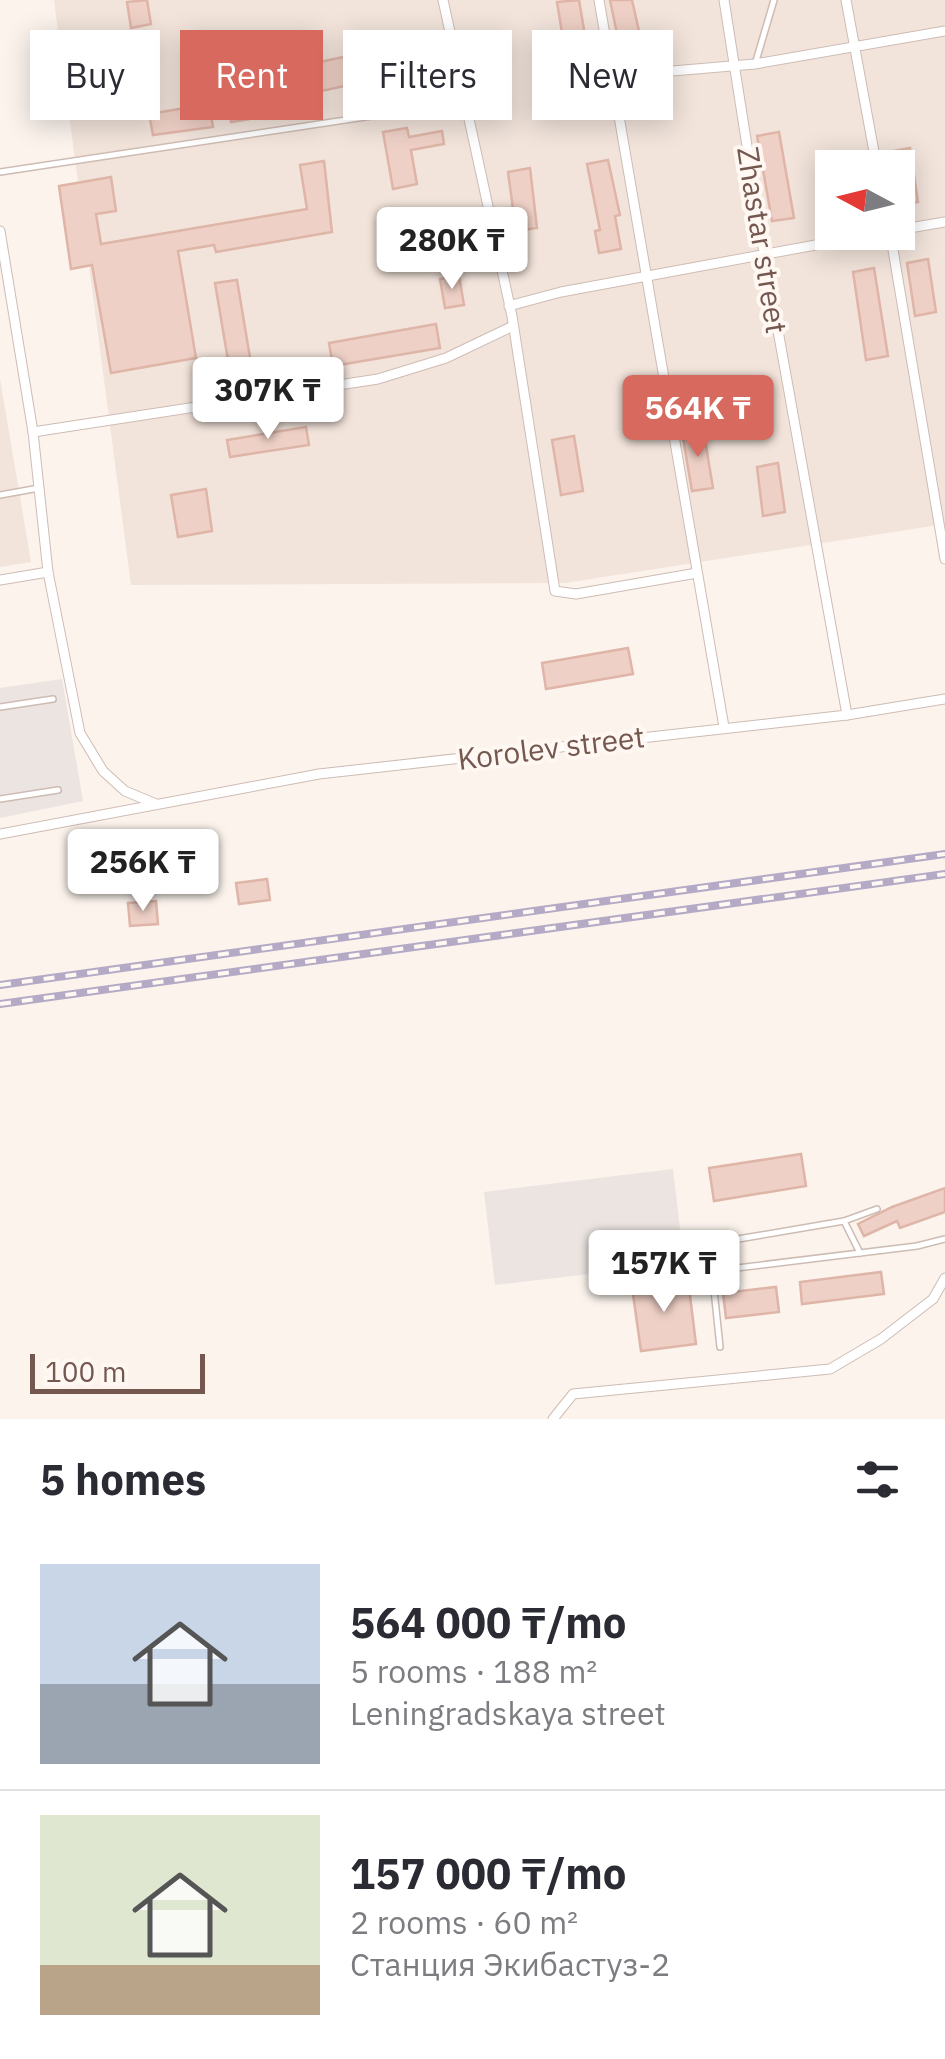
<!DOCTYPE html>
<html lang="en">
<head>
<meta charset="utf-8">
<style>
  :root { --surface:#fff; --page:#f7f7f7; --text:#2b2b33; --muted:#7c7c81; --line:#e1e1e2; --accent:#d7695e }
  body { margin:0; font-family:"IBM Plex Sans",sans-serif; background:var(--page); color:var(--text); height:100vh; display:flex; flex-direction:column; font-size:38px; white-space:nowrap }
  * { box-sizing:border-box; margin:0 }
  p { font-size:32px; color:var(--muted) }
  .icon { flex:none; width:55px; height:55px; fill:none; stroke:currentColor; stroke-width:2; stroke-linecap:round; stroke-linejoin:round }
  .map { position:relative; height:1419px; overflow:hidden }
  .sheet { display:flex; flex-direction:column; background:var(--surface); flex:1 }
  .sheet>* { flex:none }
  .banner { position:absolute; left:30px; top:30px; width:885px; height:90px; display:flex; gap:20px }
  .needle { width:65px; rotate:277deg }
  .buttons { position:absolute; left:815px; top:150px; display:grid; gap:20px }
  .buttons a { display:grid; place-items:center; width:100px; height:100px; border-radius:0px; background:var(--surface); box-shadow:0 5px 25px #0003; font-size:50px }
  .scale { position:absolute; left:30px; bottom:25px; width:175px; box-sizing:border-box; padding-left:10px; border:5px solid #745850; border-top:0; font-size:28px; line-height:35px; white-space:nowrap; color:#745850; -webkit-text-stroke:8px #fef7f2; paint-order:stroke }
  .price { position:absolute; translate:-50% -85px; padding:0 22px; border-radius:10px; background:#fff; color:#222; font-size:32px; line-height:65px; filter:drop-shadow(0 2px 5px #0008) }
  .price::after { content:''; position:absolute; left:50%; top:60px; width:30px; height:22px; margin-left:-15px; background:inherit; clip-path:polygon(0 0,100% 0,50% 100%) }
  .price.on { background:var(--accent); color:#fff }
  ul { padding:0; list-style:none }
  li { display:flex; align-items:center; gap:30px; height:250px; padding:0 40px }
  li+li { border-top:2px solid var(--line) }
  li span { display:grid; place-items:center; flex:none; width:280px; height:200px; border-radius:0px; color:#555 }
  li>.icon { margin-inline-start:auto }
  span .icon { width:120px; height:120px; fill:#fffc; stroke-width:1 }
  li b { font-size:42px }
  h2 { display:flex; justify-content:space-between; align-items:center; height:120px; padding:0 40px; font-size:42px }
  .tag { padding:0 35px; border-radius:0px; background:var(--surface); box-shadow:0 5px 25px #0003; font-size:35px; line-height:90px }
  .tag.on { background:var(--accent); color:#fff }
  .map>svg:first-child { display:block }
  .residential { fill:#f2e4db; fill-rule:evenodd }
  .industrial { fill:#ebe4e0 }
  .building { fill:#eed0c6; stroke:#dfb5a8; stroke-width:2.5 }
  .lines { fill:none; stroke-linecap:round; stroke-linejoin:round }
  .service-casing { stroke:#cebcb4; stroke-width:8 }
  .minor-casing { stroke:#cebcb4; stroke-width:11 }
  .service { stroke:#fff; stroke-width:5 }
  .minor { stroke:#fff; stroke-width:9 }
  .rail-casing { stroke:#b5aac5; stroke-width:8 }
  .rail { stroke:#fef7f2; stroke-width:4; stroke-dasharray:11; stroke-linecap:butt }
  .labels { text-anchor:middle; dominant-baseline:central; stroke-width:8; stroke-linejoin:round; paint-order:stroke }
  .street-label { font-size:30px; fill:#745850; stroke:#fef7f2 }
</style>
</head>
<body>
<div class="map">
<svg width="945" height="1419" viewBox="0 0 945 1419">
  <rect width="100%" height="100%" fill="#fbf3ec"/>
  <g class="residential">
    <path d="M54 0H945V524L565 583 131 585ZM832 168H898V232H832Z"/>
    <path d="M0 379 31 562 0 567Z"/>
  </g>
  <g class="industrial">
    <path d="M62 679 83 801 0 818V688Z"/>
    <path d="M673 1169 684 1263 495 1285 484 1192Z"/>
  </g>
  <g class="building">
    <path d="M147 0 151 24 131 28 127 2Z"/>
    <path d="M579 0 589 59 567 63 557 2Z"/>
    <path d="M610 0H632L643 49 621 53Z"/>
    <path d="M376 50 380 70 418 63 422 85 400 89 399 79 359 86V83L292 97 287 69Z"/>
    <path d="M271 92 275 115 231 122 227 99Z"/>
    <path d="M209 104 213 127 153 135 149 114Z"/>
    <path d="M407 128 409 137 442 131 444 144 411 150 417 184 393 189 383 132Z"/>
    <path d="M779 132 794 218 772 221 757 136Z"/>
    <path d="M910 148 918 202 898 205V168H891L888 152Z"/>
    <path d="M608 160 620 215 615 216 621 249 599 253 595 231 600 230 587 164Z"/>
    <path d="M324 161 332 232 216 252 214 245 178 251 196 358 111 373 92 265 71 269 59 186 111 177 116 211 96 214 101 244 307 209 300 165Z"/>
    <path d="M530 168 537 228 516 231 508 172Z"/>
    <path d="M928 259 936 312 915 316 907 263Z"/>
    <path d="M874 268 888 356 866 360 853 272Z"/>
    <path d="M459 276 464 305 445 308 440 279Z"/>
    <path d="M237 280 255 387 233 390 215 283Z"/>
    <path d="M436 324 440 348 333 366 329 343Z"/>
    <path d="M306 427 309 445 230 457 227 440Z"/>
    <path d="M703 428 713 488 692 491 682 432Z"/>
    <path d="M574 436 583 491 561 495 552 440Z"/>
    <path d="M778 463 785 512 763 516 757 467Z"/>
    <path d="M206 489 212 531 178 537 171 495Z"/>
    <path d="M628 648 633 674 546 689 542 663Z"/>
    <path d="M267 879 270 900 239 904 236 883Z"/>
    <path d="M156 901 158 924 130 926 128 903Z"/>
    <path d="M801 1154 806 1186 714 1201 709 1168Z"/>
    <path d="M945 1188V1212L900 1228 897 1221 864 1236 858 1224 892 1207Z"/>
    <path d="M881 1272 884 1294 802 1304 800 1282Z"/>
    <path d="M688 1280 696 1344 641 1351 632 1287Z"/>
    <path d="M776 1287 779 1312 726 1318 723 1293Z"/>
  </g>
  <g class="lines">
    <defs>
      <g id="service">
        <path d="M756 61 774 0"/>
        <path d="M0 172 465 102"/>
        <path d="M0 495 39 488"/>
        <path d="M0 707 53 699"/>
        <path d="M0 799 58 790"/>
        <path d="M844 1221 860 1253"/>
        <path d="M712 1271 917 1246 945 1239"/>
        <path d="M720 1347 712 1271 703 1245 844 1221 877 1209"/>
      </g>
      <g id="minor">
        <path d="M443 0 512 316 555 591 576 594 697 573"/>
        <path d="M599 0 724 727"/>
        <path d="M724 0 763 247 847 715"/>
        <path d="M846 0 877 168"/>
        <path d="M613 76 755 64 945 31"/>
        <path d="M898 230 945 222"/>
        <path d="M0 231 33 432 48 572 80 733 103 771 125 791 156 804"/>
        <path d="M890 232 945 559"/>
        <path d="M509 306 561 292 886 232"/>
        <path d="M33 432 378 379 446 358 513 326"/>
        <path d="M0 580 48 572"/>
        <path d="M0 834 319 774 847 715 945 699"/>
        <path d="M553 1419 573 1394 830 1369 881 1339 933 1299 945 1278"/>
      </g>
    </defs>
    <use href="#service" class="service-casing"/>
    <use href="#minor" class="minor-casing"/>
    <use href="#service" class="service"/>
    <use href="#minor" class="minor"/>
    <defs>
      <g id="rail">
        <path d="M0 985 945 854"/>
        <path d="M0 1004 945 874"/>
      </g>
    </defs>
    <use href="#rail" class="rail-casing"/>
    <use href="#rail" class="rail"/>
  </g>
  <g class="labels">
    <g class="street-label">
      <text transform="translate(763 240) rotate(81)">Zhastar street</text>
      <text transform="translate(551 747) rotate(-7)">Korolev street</text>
    </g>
  </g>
</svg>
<div class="buttons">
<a><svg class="needle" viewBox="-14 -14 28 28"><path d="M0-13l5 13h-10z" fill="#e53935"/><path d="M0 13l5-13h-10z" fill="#7c7c81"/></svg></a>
</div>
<div class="scale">100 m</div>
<b class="price" style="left:452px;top:292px">280K ₸</b>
<b class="price" style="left:268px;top:442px">307K ₸</b>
<b class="price on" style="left:698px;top:460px">564K ₸</b>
<b class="price" style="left:143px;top:914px">256K ₸</b>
<b class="price" style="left:664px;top:1315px">157K ₸</b>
<div class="banner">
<a class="tag">Buy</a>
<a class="tag on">Rent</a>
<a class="tag">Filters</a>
<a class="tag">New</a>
</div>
</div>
<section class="sheet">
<h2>5 homes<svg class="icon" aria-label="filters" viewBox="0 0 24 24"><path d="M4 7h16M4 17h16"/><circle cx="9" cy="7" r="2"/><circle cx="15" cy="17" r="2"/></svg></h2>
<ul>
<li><span style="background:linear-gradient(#c9d6e8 60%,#9aa5b1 0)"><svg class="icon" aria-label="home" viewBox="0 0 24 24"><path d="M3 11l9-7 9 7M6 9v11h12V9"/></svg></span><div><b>564 000 ₸/mo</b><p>5 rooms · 188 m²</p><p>Leningradskaya street</p></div></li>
<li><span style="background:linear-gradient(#dfe7d0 75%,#b9a48a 0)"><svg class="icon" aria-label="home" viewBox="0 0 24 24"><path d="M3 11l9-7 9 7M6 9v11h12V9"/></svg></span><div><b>157 000 ₸/mo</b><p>2 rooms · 60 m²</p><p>Станция Экибастуз-2</p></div></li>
</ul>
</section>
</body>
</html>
